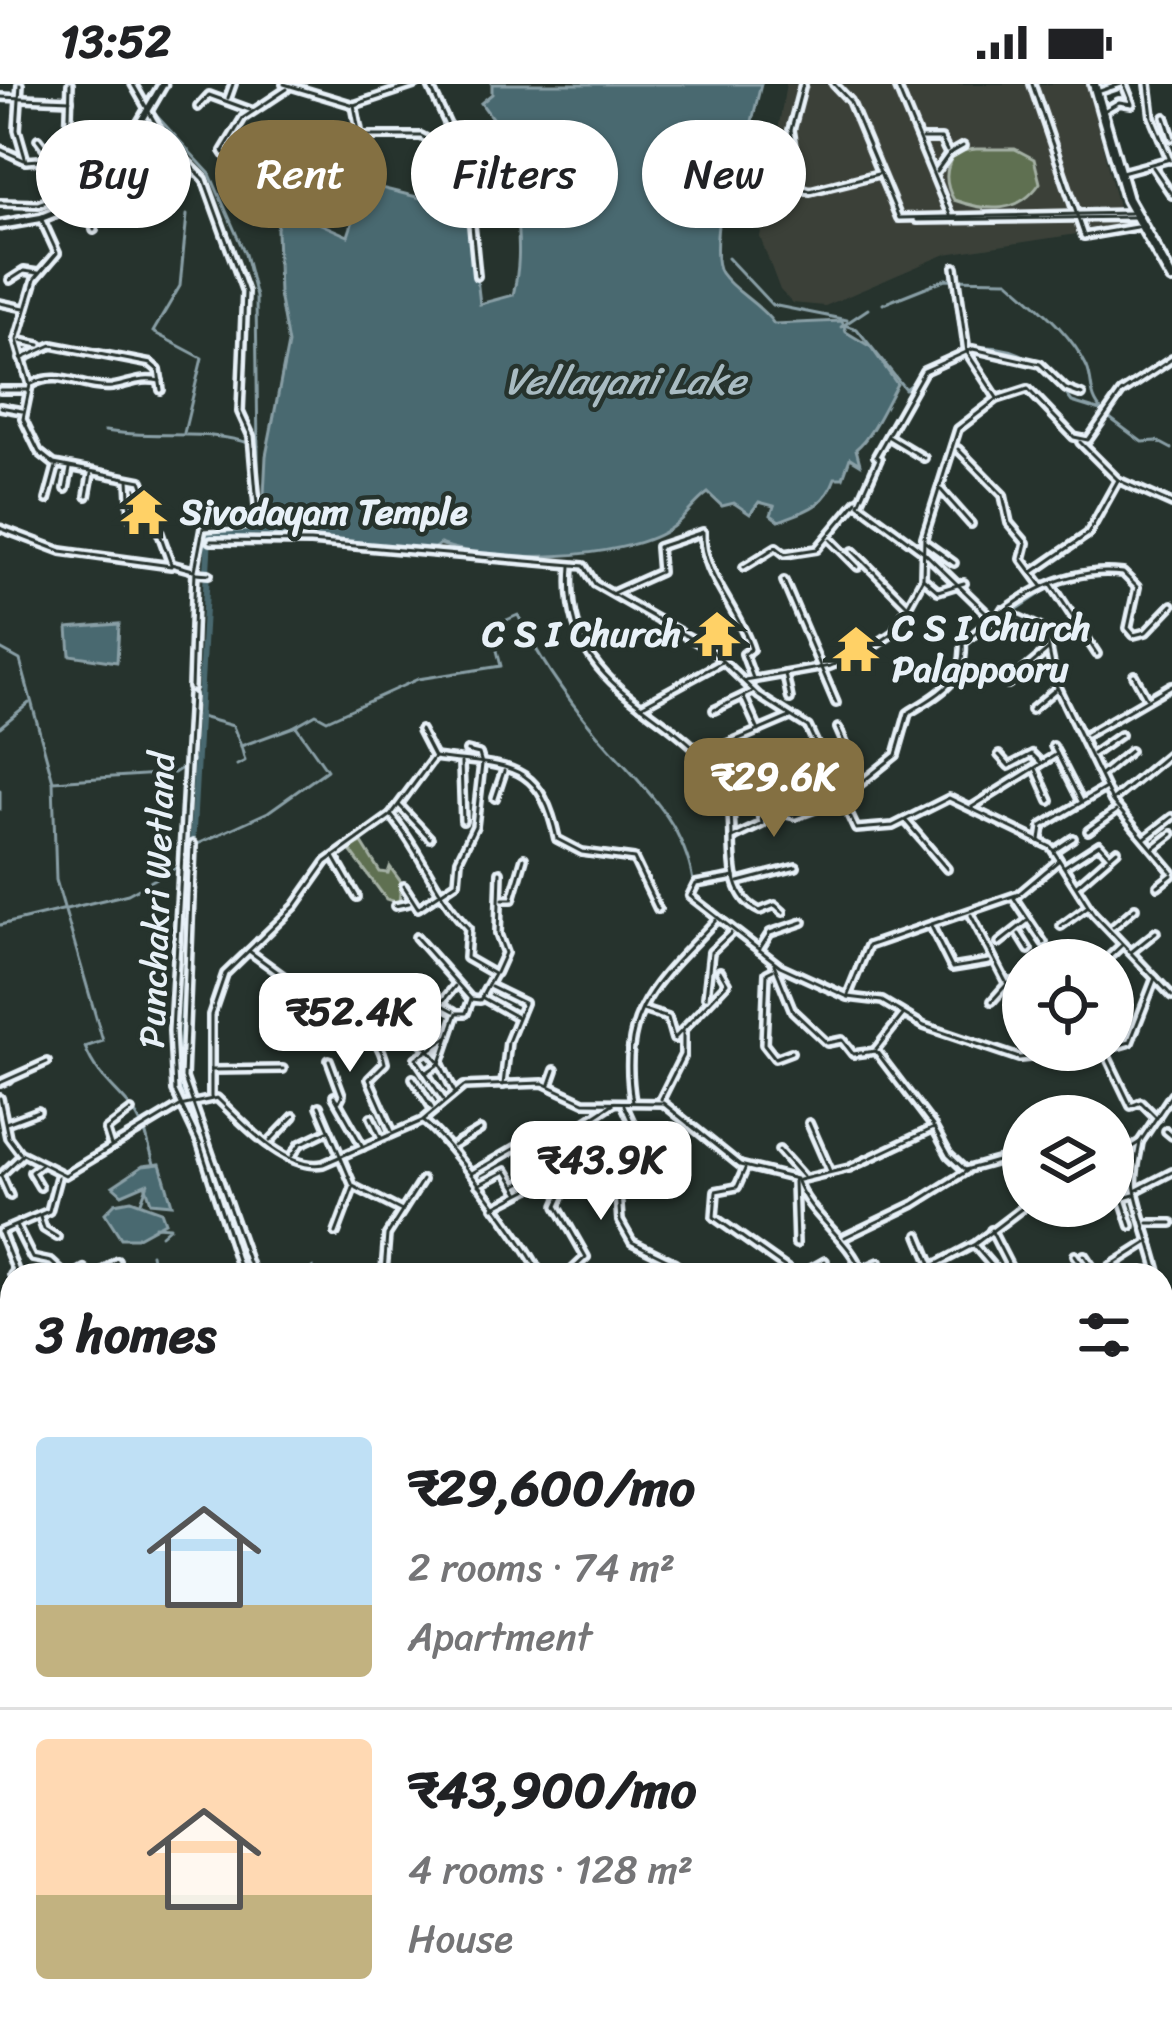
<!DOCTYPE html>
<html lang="en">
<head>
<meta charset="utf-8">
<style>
  :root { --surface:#fff; --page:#f2f2f2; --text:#202124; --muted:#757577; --line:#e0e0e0; --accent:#847042 }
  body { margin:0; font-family:Sriracha,sans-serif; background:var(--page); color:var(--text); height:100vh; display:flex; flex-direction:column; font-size:45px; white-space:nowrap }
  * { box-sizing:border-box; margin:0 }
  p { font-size:39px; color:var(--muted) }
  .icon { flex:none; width:66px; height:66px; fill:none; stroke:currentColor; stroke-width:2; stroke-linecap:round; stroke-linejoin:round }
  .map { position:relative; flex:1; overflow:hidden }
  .details { position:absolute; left:0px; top:1179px; width:1173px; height:771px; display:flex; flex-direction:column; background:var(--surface); border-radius:36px 36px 0 0; box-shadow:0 3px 9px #0004 }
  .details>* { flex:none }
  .hud { position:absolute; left:36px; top:36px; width:1101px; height:108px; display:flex; gap:24px }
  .fabs { position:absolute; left:1002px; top:855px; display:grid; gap:24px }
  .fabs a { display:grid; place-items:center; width:132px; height:132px; border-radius:50%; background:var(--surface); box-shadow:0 3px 9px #0004; font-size:60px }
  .price { position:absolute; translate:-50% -102px; padding:0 27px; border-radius:24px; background:#fff; color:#222; font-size:39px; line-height:78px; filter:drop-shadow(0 3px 6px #0008) }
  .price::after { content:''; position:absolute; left:50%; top:72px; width:36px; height:27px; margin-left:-18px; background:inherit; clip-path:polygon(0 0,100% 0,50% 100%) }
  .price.selected { background:var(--accent); color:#fff }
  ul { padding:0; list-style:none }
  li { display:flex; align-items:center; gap:36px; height:300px; padding:0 36px }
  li+li { border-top:3px solid var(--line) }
  li span { display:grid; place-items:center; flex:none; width:336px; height:240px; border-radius:12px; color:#555 }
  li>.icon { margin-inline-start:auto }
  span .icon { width:144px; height:144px; fill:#fffc; stroke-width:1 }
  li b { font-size:51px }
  h2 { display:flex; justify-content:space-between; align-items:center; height:144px; padding:0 36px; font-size:51px }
  .pill { padding:0 42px; border-radius:54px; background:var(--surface); box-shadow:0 3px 9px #0004; font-size:42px; line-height:108px }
  .pill.selected { background:var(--accent); color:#fff }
  .status { display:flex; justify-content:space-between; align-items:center; height:84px; padding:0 60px; background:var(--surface); direction:ltr }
  .status svg { height:33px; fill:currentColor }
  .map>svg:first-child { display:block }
  .built { fill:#3b4139 }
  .green { fill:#5f6f51; stroke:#a4b0a4; stroke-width:3 }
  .water { fill:#496970; stroke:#899fa6; stroke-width:3 }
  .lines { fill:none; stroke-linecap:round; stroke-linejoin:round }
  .stream { stroke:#899fa6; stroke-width:3 }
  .canal { stroke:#496970; stroke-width:6 }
  .minor-casing { stroke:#e8f1f8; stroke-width:12 }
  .tertiary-casing { stroke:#e8f1f8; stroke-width:15 }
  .secondary-casing { stroke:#e8f1f8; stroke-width:16 }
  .trunk-casing { stroke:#e8f1f8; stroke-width:18 }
  .minor { stroke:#26332d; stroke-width:3 }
  .tertiary { stroke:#26332d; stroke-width:6 }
  .secondary { stroke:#26332d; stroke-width:8 }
  .trunk { stroke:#716e59; stroke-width:9 }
  .labels { text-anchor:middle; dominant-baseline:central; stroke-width:9; stroke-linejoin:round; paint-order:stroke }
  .poi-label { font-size:36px; font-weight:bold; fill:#e8f1f8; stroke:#26332d; text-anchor:start }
  .street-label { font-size:36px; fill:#e8f1f8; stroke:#26332d }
  .water-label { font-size:39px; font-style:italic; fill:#a8bbc2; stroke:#26332d }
</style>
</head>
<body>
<div class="status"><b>13:52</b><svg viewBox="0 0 49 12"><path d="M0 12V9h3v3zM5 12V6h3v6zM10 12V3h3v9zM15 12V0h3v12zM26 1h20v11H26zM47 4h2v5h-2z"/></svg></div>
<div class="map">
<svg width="1172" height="1948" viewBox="0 0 1172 1948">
  <rect width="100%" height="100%" fill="#26332d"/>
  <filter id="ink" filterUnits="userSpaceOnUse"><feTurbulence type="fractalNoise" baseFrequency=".00833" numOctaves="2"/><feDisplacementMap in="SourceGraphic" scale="24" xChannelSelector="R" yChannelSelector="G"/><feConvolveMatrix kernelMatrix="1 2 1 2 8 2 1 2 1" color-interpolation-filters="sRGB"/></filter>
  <g filter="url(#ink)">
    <path class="built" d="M786 0H1087L1123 143 946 170 825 222 792 219 780 206 760 153Z"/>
    <g class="green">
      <path d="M976 65H1015L1034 75 1040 99C1019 130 988 128 954 116 944 99 945 86 954 68Z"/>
      <path d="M362 759 380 788 388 789 390 783 401 798 399 819 386 815 349 765Z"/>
      <path d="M1161 1917H1172V1948H1089L1098 1938H1161Z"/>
    </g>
    <g class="water">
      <path d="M492 0H761L748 54 733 60C727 83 708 170 721 189 735 209 760 219 774 240L842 237 846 248 871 263 897 300C886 319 872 352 856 365L860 380 850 374 843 394H835C825 423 805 427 779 437L771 431 774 422 759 418 750 430 734 419 722 422 708 409C692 420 685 436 668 446 621 476 492 480 440 460L432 466 262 451 266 372 288 260 279 210 277 145 286 90 314 91 312 136 348 152 365 100 469 126 480 220 513 211C526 159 511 133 519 92L489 48 495 38 481 19 492 10Z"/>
      <path d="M119 540 117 578 70 571 68 544Z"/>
      <path d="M160 1080 172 1120 151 1118 145 1100 122 1110 113 1102 143 1082Z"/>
      <path d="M131 1116 161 1127 165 1138 136 1154H121L105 1129 115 1119Z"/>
      <path d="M904 1938H1014L991 1948H888Z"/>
    </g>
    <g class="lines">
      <g class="stream">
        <path d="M137 0 154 29 210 90 245 170 256 213 259 448"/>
        <path d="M728 174 772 221 847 236"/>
        <path d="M883 220 946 195 1008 196C1037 222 1070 247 1087 283 1094 300 1088 313 1103 328"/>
        <path d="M844 241 857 245 905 305 920 293"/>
        <path d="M841 243 868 225"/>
        <path d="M931 283C964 257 1004 257 1037 279"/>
        <path d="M1057 298 1072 318 1101 327"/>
        <path d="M1107 332 1142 358 1157 357 1172 365"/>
        <path d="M105 347C156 356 209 343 258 362"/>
        <path d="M184 349 202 274 153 248 180 202 187 131"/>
        <path d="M1078 492 1119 491 1134 503 1126 543 1130 552 1154 545 1172 523"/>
        <path d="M0 565 20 576 53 697 174 689 194 676"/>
        <path d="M197 632 233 642 241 662"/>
        <path d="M0 643 29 619"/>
        <path d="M293 643 316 630 327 636 418 595 501 582 491 543 518 531C539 575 565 612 596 649 635 696 683 733 693 797L732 789V779"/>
        <path d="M53 697 56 796 103 957 85 963C99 1000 128 1011 142 1042"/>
        <path d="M0 707V725"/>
        <path d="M843 716 897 673 911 630 948 608 968 558 1058 498"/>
        <path d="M730 740 737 722 794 735 839 720"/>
        <path d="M189 764 268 728 327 686 296 642 241 662 245 677 237 681"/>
        <path d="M0 841 128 810 188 777"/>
        <path d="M145 1047 154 1080"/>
        <path d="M141 1118 148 1099"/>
        <path d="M155 1142 170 1143 161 1151"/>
        <path d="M151 1170 155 1191"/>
        <path d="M304 1191 313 1183 317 1191"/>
        <path d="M525 1948 537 1938"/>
      </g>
      <path class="canal" d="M247 1191 207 1064 185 1025 180 985 209 451 267 448"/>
      <defs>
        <g id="minor">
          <path d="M20 0 17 46 26 77 53 75"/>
          <path d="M70 0 68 63 78 76 62 88 76 119"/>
          <path d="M133 0 165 56 204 95 245 208 240 328 251 352 258 432 248 441 203 444 195 486 191 604"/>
          <path d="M284 0 354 21 417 0"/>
          <path d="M429 0 460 67 484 72"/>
          <path d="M803 0 791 46 801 104 810 107 878 90"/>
          <path d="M834 0 850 17 899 134 1130 129"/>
          <path d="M896 0 950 131"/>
          <path d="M1032 0 1084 152 1142 142"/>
          <path d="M1148 0 1152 33 1170 76"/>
          <path d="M1097 8 1121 0"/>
          <path d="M0 13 70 16"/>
          <path d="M228 14 233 0"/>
          <path d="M354 21 360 52H421L434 59 441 100"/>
          <path d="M198 23 209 11 250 26"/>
          <path d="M1102 28 1119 18 1132 20 1124 0"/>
          <path d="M1165 33 1172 54"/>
          <path d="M38 55 62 87"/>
          <path d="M922 55H941L947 67"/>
          <path d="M0 65 24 76"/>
          <path d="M465 70 477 192"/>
          <path d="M1153 83 1172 111"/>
          <path d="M936 88 949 70 963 62"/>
          <path d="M1122 88 1170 75"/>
          <path d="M90 117 94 146"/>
          <path d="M246 117 241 94 223 67 243 34 287 5"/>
          <path d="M0 119 38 120 64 111 68 121"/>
          <path d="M42 136 57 169 35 195 17 256 30 301 23 335 39 368 54 380 141 397 171 480 193 486"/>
          <path d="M917 136 1134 133"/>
          <path d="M955 183 967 268 997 314"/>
          <path d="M10 196 24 187 38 189"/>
          <path d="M0 219 24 224"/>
          <path d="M21 257 40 261"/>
          <path d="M21 275 52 261 151 280 158 286 161 306"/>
          <path d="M32 300C60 285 82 306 112 303 131 300 139 293 160 297"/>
          <path d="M0 306H28"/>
          <path d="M0 323 22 327"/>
          <path d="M889 353 924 374"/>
          <path d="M1080 358 1118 396 1172 420"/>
          <path d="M958 365 1003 411 1009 439 1026 459 1022 475 1042 502"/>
          <path d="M129 395 131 433"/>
          <path d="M66 405 70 385"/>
          <path d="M941 406 971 440"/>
          <path d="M87 412 91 390"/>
          <path d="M47 416 56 383"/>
          <path d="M0 444 61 467 171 482"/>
          <path d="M831 456 858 483"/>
          <path d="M211 457 310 458 584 482 595 500 711 566 759 612 808 643 856 745 893 742 949 714 1051 763 1093 829 1172 912"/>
          <path d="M925 458 954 479"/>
          <path d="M853 467 908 522"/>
          <path d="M571 482C560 620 687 618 726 708 741 742 717 808 760 827L775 821 783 828"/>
          <path d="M744 483 776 463 785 470 817 465 857 417"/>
          <path d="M1033 488 1088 450 1118 396"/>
          <path d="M197 489 209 490"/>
          <path d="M924 495 938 507 964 499"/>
          <path d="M784 497 836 619"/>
          <path d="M1052 501 1097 570"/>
          <path d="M613 509 660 488 658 463 703 448C701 490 738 523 751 565L744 570 753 594"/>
          <path d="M1002 526 1045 546 1056 601 1112 717 1172 788"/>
          <path d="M990 532 924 468 859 420 879 375 876 372 924 287 973 265 1040 280 1066 305 1082 311"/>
          <path d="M785 590 790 615"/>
          <path d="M1134 591 1146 613"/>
          <path d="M745 597 830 582 865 568 893 549 923 494 924 453 958 345 997 315 1028 305 1074 353 1088 356 1121 309 1172 275"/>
          <path d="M1008 600 1049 565"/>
          <path d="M191 611 172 947 175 1007 200 1060 242 1191"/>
          <path d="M744 614 759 647"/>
          <path d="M641 622 722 578"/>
          <path d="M714 626 752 608"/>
          <path d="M1031 626 1056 605"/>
          <path d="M838 644 862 698"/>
          <path d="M420 646 434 673 391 731C421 767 435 810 468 844L466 874 494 890 480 916 471 915 466 929H457L440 979 454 1007"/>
          <path d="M1086 651 1172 601"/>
          <path d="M1053 662 1081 717"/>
          <path d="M706 669 790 633"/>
          <path d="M788 669 791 695"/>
          <path d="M1093 670 1120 651"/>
          <path d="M999 671 1009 682 1032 670 1040 678"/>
          <path d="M434 673C506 683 540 674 557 755L582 768 634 775 658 825"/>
          <path d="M461 679 463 737"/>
          <path d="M756 683 787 678"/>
          <path d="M1036 685 1050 717"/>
          <path d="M1101 691 1130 667"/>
          <path d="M783 700 824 682"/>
          <path d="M495 714 504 687"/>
          <path d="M1113 716 1172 667"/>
          <path d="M399 721 430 754"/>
          <path d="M729 721 742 719 795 732 840 716 896 671 908 629C937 611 966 598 963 559 1011 520 1057 481 1123 489L1137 503 1128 544 1134 551 1146 548 1172 521"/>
          <path d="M972 723 1057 670"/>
          <path d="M906 737 947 785"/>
          <path d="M1088 747 1116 727"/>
          <path d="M733 754 762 740 760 727"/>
          <path d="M1145 754 1172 733"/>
          <path d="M1040 756 1042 742 1104 705"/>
          <path d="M193 760 184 994 253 1191"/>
          <path d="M1154 764 1172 750"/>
          <path d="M1055 766 1073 754"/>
          <path d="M334 773 357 813"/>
          <path d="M1065 782 1099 760 1110 772"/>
          <path d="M735 793 696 800 690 812 780 882 848 913 882 917 924 942 1019 974 1100 966"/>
          <path d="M739 798 796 783"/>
          <path d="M1077 801 1117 766"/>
          <path d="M404 802 418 824 457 798 459 775 475 742 482 680 479 670 467 667"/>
          <path d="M1158 802 1172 791"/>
          <path d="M503 815H512L524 774"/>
          <path d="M395 822 409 819"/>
          <path d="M971 831 1007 900 1023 894"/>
          <path d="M931 842 952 884 989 878"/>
          <path d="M1061 842 1087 823"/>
          <path d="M1113 843 1135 824"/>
          <path d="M1019 850 1029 866"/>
          <path d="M416 853 470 914"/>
          <path d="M999 859 1027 837"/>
          <path d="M1044 859 1014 814 1058 777"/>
          <path d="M759 866 770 849 803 838"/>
          <path d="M249 867 297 902"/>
          <path d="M1131 868 1156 848"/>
          <path d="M1106 876 1122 861"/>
          <path d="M774 880 793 927 827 959 842 956 853 970 876 967 933 1042"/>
          <path d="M773 886 767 889 764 960 775 974 791 968"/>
          <path d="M496 889 505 869 498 850 500 788"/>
          <path d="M373 894 351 927C364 947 380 954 385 979L369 995 392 1047"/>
          <path d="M491 903 524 919 508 958 503 1001"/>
          <path d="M848 911 868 862 1016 811"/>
          <path d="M706 913 711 868 731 849"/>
          <path d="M483 914 517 933"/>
          <path d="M992 917 1007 900"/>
          <path d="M442 918 455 902"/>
          <path d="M643 926 668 934 674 955 727 899 720 887"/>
          <path d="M434 930 441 920 454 927"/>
          <path d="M406 942 429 966 416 974 443 1015"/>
          <path d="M1113 963 1130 958 1155 894"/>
          <path d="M876 965 903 931"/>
          <path d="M1104 966 1131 1022 1141 1018 1157 1034"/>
          <path d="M329 976 342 1011 339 1017"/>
          <path d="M212 986 283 985"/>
          <path d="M426 989 440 979 429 966 447 954"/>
          <path d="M413 994 432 1024"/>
          <path d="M0 999 47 978"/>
          <path d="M550 1000 555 986"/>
          <path d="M334 1012 363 1063"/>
          <path d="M211 1013V931L225 890 295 822 326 778 390 732"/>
          <path d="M0 1014 8 1053 20 1069"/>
          <path d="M661 1015 683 971V946"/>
          <path d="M633 1018C618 925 658 898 716 836"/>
          <path d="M624 1021 643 1063"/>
          <path d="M319 1022 353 1102 402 1127"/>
          <path d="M371 1033 381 1054"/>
          <path d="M423 1037C444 1050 533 1169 540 1191"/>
          <path d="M6 1039 38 1027"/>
          <path d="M809 1039 830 1087"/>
          <path d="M581 1046 618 1109 620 1137 632 1158 675 1179"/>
          <path d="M1166 1047 1172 1052"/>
          <path d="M270 1057 294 1032"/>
          <path d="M1140 1058C1138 1073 1132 1091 1135 1106 1144 1151 1172 1208 1163 1251L1172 1263"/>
          <path d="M111 1062 106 1046 131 1027"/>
          <path d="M453 1062 480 1046"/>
          <path d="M779 1066 803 1093"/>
          <path d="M292 1072 300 1060 327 1047"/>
          <path d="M1113 1075 1140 1058 1172 1010"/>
          <path d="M40 1081 31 1088 40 1103"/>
          <path d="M745 1085 737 1103 716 1107 714 1133 796 1191"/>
          <path d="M472 1089 529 1056 540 1064"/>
          <path d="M0 1092 23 1070 65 1091 180 1022 217 1014C242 1038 285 1087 323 1080L422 1037 464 1002 543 999 584 1018 663 1019 740 1081 796 1095C810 1134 848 1151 863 1191"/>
          <path d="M1 1092 10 1112"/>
          <path d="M794 1096 796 1160"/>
          <path d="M799 1096 849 1084 934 1044 949 1071 965 1086 1001 1076 1023 1103"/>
          <path d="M1113 1096 1133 1092"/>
          <path d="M549 1097 561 1113 557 1122 586 1173 567 1191"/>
          <path d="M478 1101 506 1087 519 1108"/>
          <path d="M517 1101 532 1093"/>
          <path d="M1137 1106 1172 1088"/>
          <path d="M1122 1115 1131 1142"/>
          <path d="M1113 1117 1134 1111"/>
          <path d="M494 1123 548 1095 550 1087 541 1067 614 1019"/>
          <path d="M40 1133 44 1145 57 1153"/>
          <path d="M1073 1133 1099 1122"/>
          <path d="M1148 1139H1172"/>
          <path d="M16 1142 32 1174 51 1178 65 1191"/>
          <path d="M991 1146 1014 1191"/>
          <path d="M0 1148 49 1127 58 1093"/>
          <path d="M1 1149 16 1187 12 1191"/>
          <path d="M336 1149 353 1104"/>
          <path d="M919 1151 931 1180"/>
          <path d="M845 1153 914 1120 967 1087"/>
          <path d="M975 1162 1000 1191"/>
          <path d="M1075 1171 1089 1191"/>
          <path d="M1084 1171 1097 1190"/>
          <path d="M863 1185 879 1178"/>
          <path d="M384 1187 387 1151 422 1096"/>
          <path d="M74 1191 84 1185 90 1191"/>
          <path d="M97 1191 117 1177"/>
          <path d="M800 1191 825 1177"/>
          <path d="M916 1191 975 1160 1025 1122"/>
          <path d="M1108 1191 1109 1183 1150 1157"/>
          <path d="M1161 1344 1172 1353"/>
          <path d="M1161 1361 1172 1347"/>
          <path d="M1161 1441 1172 1433"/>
          <path d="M1161 1471 1162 1472"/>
          <path d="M0 1586 12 1572"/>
          <path d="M1161 1680 1166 1698"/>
          <path d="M1161 1704 1172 1692"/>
          <path d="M0 1713 12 1718"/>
          <path d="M0 1789 12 1783"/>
          <path d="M0 1822 12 1819"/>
          <path d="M1161 1866 1172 1868"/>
          <path d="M718 1938 722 1948"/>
          <path d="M818 1938 832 1948"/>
          <path d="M41 1948 42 1938"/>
          <path d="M66 1948 74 1938"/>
          <path d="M319 1948 320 1941"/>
          <path d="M466 1948 489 1942"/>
          <path d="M729 1948 741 1946"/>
          <path d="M742 1948 743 1938"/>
          <path d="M1083 1948 1088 1938"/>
        </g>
        <g id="tertiary">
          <path d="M0 141 41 134 98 111 163 0"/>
          <path d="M1161 1611 1172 1601"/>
          <path d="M1161 1634 1172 1623"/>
        </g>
        <g id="secondary">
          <path d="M1094 0 1127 115 1172 195"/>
          <path d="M1161 1313 1172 1296"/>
          <path d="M0 1426 12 1427"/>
        </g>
        <g id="trunk">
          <path d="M1161 1620 1172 1609"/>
          <path d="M948 1948 952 1938"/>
        </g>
      </defs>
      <use href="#minor" class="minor-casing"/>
      <use href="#tertiary" class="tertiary-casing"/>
      <use href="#secondary" class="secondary-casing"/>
      <use href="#trunk" class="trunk-casing"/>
      <use href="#minor" class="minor"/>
      <use href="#tertiary" class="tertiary"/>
      <use href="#secondary" class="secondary"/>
      <use href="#trunk" class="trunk"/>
    </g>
  </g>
  <defs>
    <symbol id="temple-bare" viewBox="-9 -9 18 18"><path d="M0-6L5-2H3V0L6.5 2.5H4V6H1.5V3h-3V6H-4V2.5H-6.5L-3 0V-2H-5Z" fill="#ffd166" stroke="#26332d" stroke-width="2.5" paint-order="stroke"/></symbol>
  </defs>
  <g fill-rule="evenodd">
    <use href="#temple-bare" x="111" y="395" width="66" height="66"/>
    <use href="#temple-bare" x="684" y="517" width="66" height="66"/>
    <use href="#temple-bare" x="823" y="532" width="66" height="66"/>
  </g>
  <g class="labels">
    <g class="poi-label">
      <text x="180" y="428">Sivodayam Temple</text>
      <text x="892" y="544">C S I Church<tspan x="892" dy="41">Palappooru</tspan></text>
      <text x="681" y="550" text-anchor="end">C S I Church</text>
    </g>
    <g class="street-label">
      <text transform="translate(157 816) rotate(-88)">Punchakri Wetland</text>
    </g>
    <g class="water-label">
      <text x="625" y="296">Vellayani Lake</text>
    </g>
  </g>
</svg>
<div class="fabs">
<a><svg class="icon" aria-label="locate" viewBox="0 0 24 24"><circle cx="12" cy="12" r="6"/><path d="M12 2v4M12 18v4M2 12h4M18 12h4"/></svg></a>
<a><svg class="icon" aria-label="layers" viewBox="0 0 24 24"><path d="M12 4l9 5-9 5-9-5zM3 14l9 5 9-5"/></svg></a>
</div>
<b class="price selected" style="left:774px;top:756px">₹29.6K</b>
<b class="price" style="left:350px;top:991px">₹52.4K</b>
<b class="price" style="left:601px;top:1139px">₹43.9K</b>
<div class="hud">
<a class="pill">Buy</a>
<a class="pill selected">Rent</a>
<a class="pill">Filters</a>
<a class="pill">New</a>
</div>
<section class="details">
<h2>3 homes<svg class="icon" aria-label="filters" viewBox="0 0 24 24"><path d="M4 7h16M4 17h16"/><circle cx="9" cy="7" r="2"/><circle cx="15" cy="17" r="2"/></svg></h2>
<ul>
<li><span style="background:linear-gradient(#bfe0f5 70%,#c2b280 0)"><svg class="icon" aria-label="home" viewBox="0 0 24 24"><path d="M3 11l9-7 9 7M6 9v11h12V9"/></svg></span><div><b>₹29,600/mo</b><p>2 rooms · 74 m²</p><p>Apartment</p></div></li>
<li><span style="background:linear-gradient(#ffd9b3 65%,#c2b280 0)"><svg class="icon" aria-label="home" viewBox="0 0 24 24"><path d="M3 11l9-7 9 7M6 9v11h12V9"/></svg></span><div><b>₹43,900/mo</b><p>4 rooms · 128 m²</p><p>House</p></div></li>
</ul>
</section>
</div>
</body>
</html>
